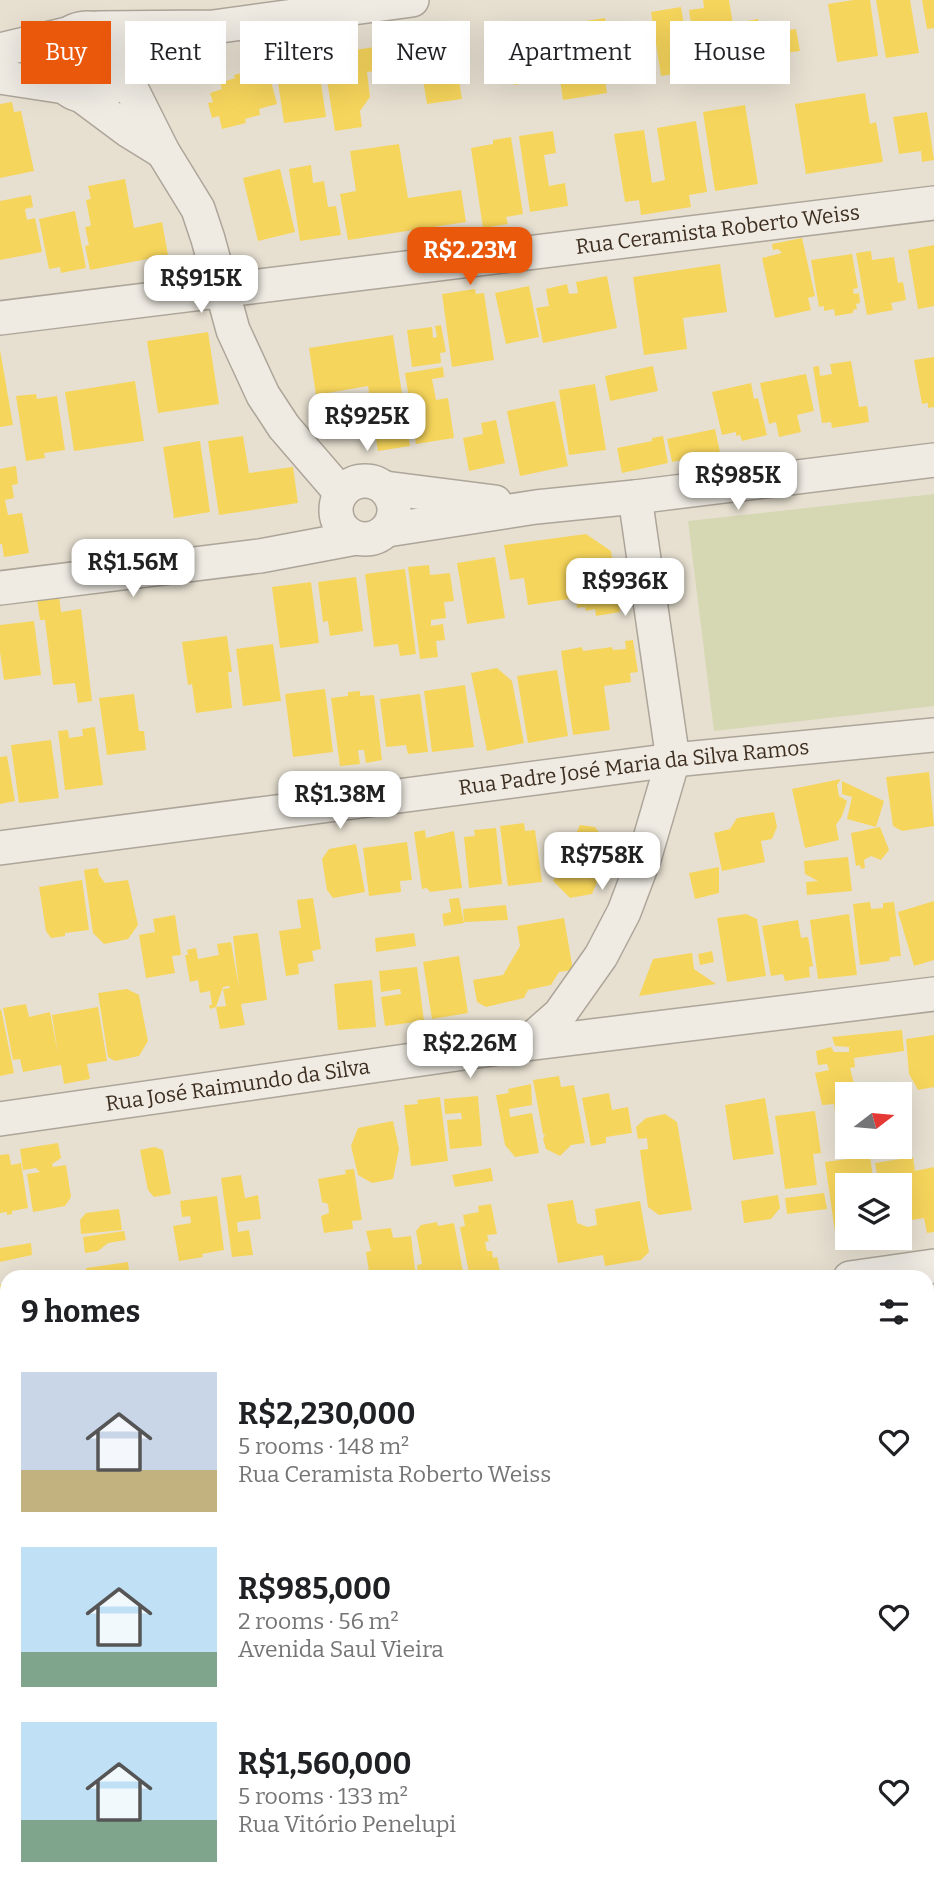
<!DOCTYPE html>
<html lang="en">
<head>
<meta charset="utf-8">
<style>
  :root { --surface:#fff; --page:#f2f2f2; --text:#202124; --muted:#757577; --accent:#ea580c }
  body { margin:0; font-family:Bitter,serif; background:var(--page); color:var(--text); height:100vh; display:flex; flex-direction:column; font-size:26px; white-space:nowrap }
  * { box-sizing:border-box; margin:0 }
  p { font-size:23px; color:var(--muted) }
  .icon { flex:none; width:38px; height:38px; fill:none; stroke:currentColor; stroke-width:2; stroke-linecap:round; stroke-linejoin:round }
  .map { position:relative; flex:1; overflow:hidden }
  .drawer { position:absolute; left:0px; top:1270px; width:934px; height:625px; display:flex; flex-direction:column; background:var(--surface); border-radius:21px 21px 0 0; box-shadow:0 7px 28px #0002 }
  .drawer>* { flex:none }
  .banner { position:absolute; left:21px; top:21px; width:892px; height:63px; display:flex; gap:14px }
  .needle { width:46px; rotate:74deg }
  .tools { position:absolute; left:835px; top:1082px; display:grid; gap:14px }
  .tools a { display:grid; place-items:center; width:77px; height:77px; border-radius:0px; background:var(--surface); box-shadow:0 7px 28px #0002; font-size:35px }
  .price { position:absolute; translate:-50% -60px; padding:0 16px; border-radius:14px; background:#fff; color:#222; font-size:23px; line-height:46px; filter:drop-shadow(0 2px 4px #0008) }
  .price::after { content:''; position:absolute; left:50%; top:42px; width:21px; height:16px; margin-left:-10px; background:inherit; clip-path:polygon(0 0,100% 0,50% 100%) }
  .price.selected { background:var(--accent); color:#fff }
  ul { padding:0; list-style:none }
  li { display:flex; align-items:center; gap:21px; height:175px; padding:0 21px }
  li span { display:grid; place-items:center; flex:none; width:196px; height:140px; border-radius:0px; color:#555 }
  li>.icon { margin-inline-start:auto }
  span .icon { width:84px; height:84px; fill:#fffc; stroke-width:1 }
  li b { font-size:30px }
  h2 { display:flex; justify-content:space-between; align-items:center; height:84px; padding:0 21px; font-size:30px }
  .tag { padding:0 24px; border-radius:0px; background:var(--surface); box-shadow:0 7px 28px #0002; font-size:24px; line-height:63px }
  .tag.selected { background:var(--accent); color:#fff }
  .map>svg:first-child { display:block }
  .green { fill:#d6d7b3 }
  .homes { fill:#f6d55c }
  .schools { fill:#4393c3 }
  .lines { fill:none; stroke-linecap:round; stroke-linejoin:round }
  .minor-casing { stroke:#ada599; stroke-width:36 }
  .minor { stroke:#efebe3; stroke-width:33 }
  .labels { text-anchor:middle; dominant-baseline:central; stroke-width:7; stroke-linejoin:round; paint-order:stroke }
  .street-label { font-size:21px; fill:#3d2e20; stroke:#f7eed8 }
</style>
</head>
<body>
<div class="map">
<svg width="934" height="1895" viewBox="0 0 934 1895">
  <rect width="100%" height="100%" fill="#e7e0d1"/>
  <path class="green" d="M934 494V706L714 731 688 521Z"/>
  <g class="homes">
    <path d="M703 0H729L741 74 700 80 689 10 704 8Z"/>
    <path d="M854 0H870L878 56 837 62 828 4Z"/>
    <path d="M876 0H910L919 53 886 58Z"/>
    <path d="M922 0H934V28L927 29Z"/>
    <path d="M681 7 691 71 661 76 651 12Z"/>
    <path d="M605 18 606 30 597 31 607 93 563 100 552 26Z"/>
    <path d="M758 19 759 23H764L766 33 796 29 800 51 777 54 780 73 754 77 751 58H747L741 22Z"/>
    <path d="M548 27 556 78 514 85 513 75 517 74 516 69 528 67V63L511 66 506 34Z"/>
    <path d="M406 42 410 66 367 72 370 97 360 111 362 127 335 131 323 55Z"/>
    <path d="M264 55 277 104 259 109 260 115 245 119 246 123 222 129 219 116 212 118 208 103 213 102 210 93 222 89 220 83 235 78 234 75 250 71 247 59Z"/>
    <path d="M317 56 326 117 284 123 275 62Z"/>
    <path d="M455 56 462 99 427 104 420 61Z"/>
    <path d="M865 93 870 124 876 122 883 162 806 174 795 104Z"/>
    <path d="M12 102 14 112 21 111 34 171 0 178V104Z"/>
    <path d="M745 105 758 184 715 191 703 112Z"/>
    <path d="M927 112 934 160 922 162 921 151 899 154 893 117Z"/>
    <path d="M696 121 707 192 689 195 691 207 641 215 639 200 625 202 614 134 644 130 652 183 665 180 657 128Z"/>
    <path d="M553 131 556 153 544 155 549 186 565 183 568 206 530 212 519 136Z"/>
    <path d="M511 137 523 214 506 217 508 224 483 228 471 148 493 144V140Z"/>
    <path d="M399 144 408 198 461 190 466 222 348 240 340 194 356 191 350 151Z"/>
    <path d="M311 165 313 183 324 181 328 207 336 206 341 235 300 241 289 169Z"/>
    <path d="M280 169 295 232 258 241 243 178Z"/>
    <path d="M125 179 134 228 162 222 168 255 90 270 85 246 89 245 85 227 91 226 86 200 91 199 88 186Z"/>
    <path d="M31 195 33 207 25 209 27 220 35 218 42 252 0 260V201Z"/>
    <path d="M75 211 86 268 61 273 60 267 49 269 39 219Z"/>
    <path d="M802 238 815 296 808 298 811 310 775 318 762 258 782 253 778 249 773 250 772 244Z"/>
    <path d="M934 245V306L918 309 908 250Z"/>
    <path d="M871 251 872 260 894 257 898 283 903 282 906 300 891 303 893 310 867 315 856 253Z"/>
    <path d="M852 254 858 288 853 289 854 294 859 293 860 303 856 304 857 309 853 310V313L835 316 834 309 824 311V306L819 307 811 260Z"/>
    <path d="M720 264 727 312 683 318 687 349 644 355 633 277Z"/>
    <path d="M607 276 617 328 543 343 536 308 549 306 546 289 567 284 569 294 578 293 576 282Z"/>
    <path d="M529 286 539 337 506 344 495 293Z"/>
    <path d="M475 289 476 294 484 293 494 360 452 367 442 294Z"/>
    <path d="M441 325 446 352 440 353 441 363 412 367 407 330 432 327 433 338 437 337 435 326Z"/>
    <path d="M208 332 219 404 158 413 147 341Z"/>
    <path d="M393 335 410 446 378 451 368 386 316 395 309 348Z"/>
    <path d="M0 350 13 425 0 427Z"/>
    <path d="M934 357V407L928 408V403L922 404 914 360Z"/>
    <path d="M851 361 859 407 867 406 869 422 832 428 831 422 822 423 813 367 819 366 820 376 832 374 830 364Z"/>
    <path d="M653 366 658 391 610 401 605 376Z"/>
    <path d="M443 367 444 377 432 379 436 400 448 398 454 438 416 444 405 373Z"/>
    <path d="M806 374 814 411 797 415 801 432 779 437 776 422 769 424 760 383Z"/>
    <path d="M135 381 144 441 74 451 65 392Z"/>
    <path d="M751 383 754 399 758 398 767 435 742 441 740 435 736 436V432L722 435 712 392Z"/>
    <path d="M595 384 606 450 569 455 559 390Z"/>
    <path d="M36 394 37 399 57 396 65 450 44 453 45 458 26 461 16 396Z"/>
    <path d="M555 401 568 466 520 476 507 411Z"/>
    <path d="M496 420 505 463 469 471 463 438 483 434 481 423Z"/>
    <path d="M715 429 720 452 672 462 667 439Z"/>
    <path d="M243 436 249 473 293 467 298 503 219 515 208 441Z"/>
    <path d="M663 436 668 463 622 473 617 448 652 441V438Z"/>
    <path d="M200 441 210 512 174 518 163 447Z"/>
    <path d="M16 466 18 484 12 485 14 498 5 500 8 515 22 513 29 553 4 557 2 544H0V469Z"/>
    <path d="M586 534 611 551 620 612 596 616 595 609 586 611 585 607 577 608 576 598 528 605 524 578 510 580 504 545Z"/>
    <path d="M495 557 505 618 467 624 457 563Z"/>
    <path d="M429 565 430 575 450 573 454 601 444 602 446 618 431 620V626L443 624 445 640 436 641 438 657 420 659 408 567Z"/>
    <path d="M405 569 416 654 400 656 398 644 374 647 365 574Z"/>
    <path d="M356 577 363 631 330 636 328 621 323 622 318 582Z"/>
    <path d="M311 582 319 643 280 648 272 587Z"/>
    <path d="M59 596 61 612 81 609 92 701 78 703 75 683 53 685 45 620H40L37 599Z"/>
    <path d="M34 621 41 675 4 680 0 652V625Z"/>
    <path d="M227 636 232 672H228L232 708 196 713 192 684 188 685 182 642Z"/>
    <path d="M633 640 638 672 630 673 631 682 604 686 610 730 573 735 561 651 582 647 583 651 612 647 613 650 626 649 625 641Z"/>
    <path d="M273 644 281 701 243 706 236 649Z"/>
    <path d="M497 668 512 681 524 743 487 751 471 673Z"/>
    <path d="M557 670 568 736 528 743 517 676Z"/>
    <path d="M465 685 474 747 432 752 424 691Z"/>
    <path d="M325 689 333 752 293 757 285 694Z"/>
    <path d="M360 691V696L374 695 382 760 366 763 364 750H358L360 764 340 766 331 698 348 696V692Z"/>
    <path d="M134 694 139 731H144L146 750 107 755 99 698Z"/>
    <path d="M420 694 428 752 408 754 406 745 386 747 380 699Z"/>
    <path d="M95 727 103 785 65 790 58 731 68 730 69 738 83 736 82 729Z"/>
    <path d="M51 740 59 798 19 803 11 745Z"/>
    <path d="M7 756 15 801 0 804V757Z"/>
    <path d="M929 772 934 826 902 831 893 826 886 777Z"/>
    <path d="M841 779 837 785 839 796 847 801 842 816 836 825 839 840 805 848 792 789Z"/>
    <path d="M842 781 884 801 876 827 847 819 852 797 842 794Z"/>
    <path d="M774 812 777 827 772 839 761 841 765 862 722 871 714 833 730 829 737 818Z"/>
    <path d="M524 823 525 831 535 830 542 882 508 886 500 826Z"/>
    <path d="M580 825 595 827 611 849 592 894 570 898 553 881Z"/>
    <path d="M880 827 889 850 881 860 871 856 864 860 865 868 861 869 860 865 856 866 851 833Z"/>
    <path d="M496 828 502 884 469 888 464 837 475 836 474 830Z"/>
    <path d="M425 830 426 838 454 831 462 888 430 892 427 888 422 889 414 832Z"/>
    <path d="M407 842 412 880 400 881 401 892 369 896 363 848Z"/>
    <path d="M356 844 365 892 333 898 327 890 322 859 329 849Z"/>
    <path d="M848 857 852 891 807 895 806 882 818 881 805 874 804 861Z"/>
    <path d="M719 867V893L695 899 689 873Z"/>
    <path d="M98 868 99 875 105 883 128 880 138 925 128 939 104 944 93 933 84 870Z"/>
    <path d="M82 880 89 930 65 933V936L51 938 46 931 39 887Z"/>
    <path d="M313 898 321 949 312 951 314 961 298 964 299 974 286 976 279 931 301 928 297 900Z"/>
    <path d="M459 898 464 923 444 926 442 914 451 912 449 899Z"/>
    <path d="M934 901V960L914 966 898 912Z"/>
    <path d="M870 902 871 909 883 908V903L894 902 901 956 890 957 889 961 860 965 853 904Z"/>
    <path d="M506 905 508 920 464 922 463 909Z"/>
    <path d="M746 914 757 919 766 976 727 982 717 918Z"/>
    <path d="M849 914 857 975 818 979 810 920Z"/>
    <path d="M175 915 181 955 172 956 175 973 146 978 139 935 155 932 153 919Z"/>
    <path d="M564 918 573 970 559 972 551 985 528 990 524 998 486 1007 477 1002 473 980 503 975 520 946 517 926Z"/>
    <path d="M798 920 801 938 808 937 813 966 809 967 810 977 785 981 783 974 771 976 762 926Z"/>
    <path d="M258 933 267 1000 241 1004 245 1025 220 1029 216 1007 226 1006 223 989 230 988 229 986 223 987 216 1007 210 1009 209 1005H212L210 991 200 993 198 980 190 982 185 955H188L187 950 196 948 198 959 219 955 217 944 231 942 239 988 233 936Z"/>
    <path d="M414 933 416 946 376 952 375 938Z"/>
    <path d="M712 951 714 962 700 965 698 954Z"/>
    <path d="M692 953 694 969 716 984 639 996 653 959Z"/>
    <path d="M459 956 468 1013 432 1019 423 962Z"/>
    <path d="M417 967 424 1021 385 1026 381 997 401 994 400 989 381 992 379 971Z"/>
    <path d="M372 980 376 1027 338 1030 334 984Z"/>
    <path d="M127 989 139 995 148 1041 139 1056 115 1061 108 1057 98 993Z"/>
    <path d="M26 1004 29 1017 50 1012 58 1054 52 1015 98 1007 107 1061 87 1064 90 1079 64 1084 61 1065 23 1072 20 1059 13 1060 3 1008Z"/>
    <path d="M1 1009 14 1073 0 1076V1010Z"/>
    <path d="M902 1030 904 1051 854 1058 855 1067 850 1068 854 1084 867 1082 870 1094H847V1110L835 1112 834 1104 822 1105 815 1073 829 1070 827 1064 818 1065 816 1051 831 1047 834 1052H849V1047L835 1046 832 1037Z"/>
    <path d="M934 1035V1087L918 1090 909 1074 906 1039Z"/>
    <path d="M559 1076 561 1087 574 1085 585 1143 571 1145 560 1156 546 1149 543 1139 545 1135 543 1134 533 1080Z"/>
    <path d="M531 1084 532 1105 509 1109 510 1117 532 1113 539 1153 515 1157 505 1145 496 1095 509 1093 508 1089Z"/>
    <path d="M609 1093 612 1110 628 1107 632 1133 606 1137V1143L591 1146 582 1098Z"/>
    <path d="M478 1096 482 1146 450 1149 447 1120 462 1119 461 1113 445 1114 444 1099Z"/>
    <path d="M440 1097 448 1161 411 1166 404 1105 418 1104 417 1100Z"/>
    <path d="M765 1098 774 1154 733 1160 725 1105Z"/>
    <path d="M815 1111 821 1153 813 1154 817 1185 785 1189 775 1116Z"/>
    <path d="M665 1114 677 1122 692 1210 659 1215 648 1207 640 1150 648 1149 647 1138 638 1139 636 1127 646 1118Z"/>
    <path d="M393 1121 399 1149 393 1179 372 1183 358 1175 351 1146 358 1128Z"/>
    <path d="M58 1143 61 1158 52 1164 53 1167 66 1165 71 1197 65 1206 33 1212 27 1174 40 1172 36 1168 23 1170 20 1149Z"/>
    <path d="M154 1147 163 1150 171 1194 154 1197 148 1190 140 1150Z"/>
    <path d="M9 1154 11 1165 21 1163 28 1208 12 1211V1214L7 1215V1212L0 1213V1155Z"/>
    <path d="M870 1156 874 1185H847V1237H864V1243L837 1246 825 1162Z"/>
    <path d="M913 1157 915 1171 934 1167V1232L927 1233 924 1218 900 1222V1185H879L875 1163Z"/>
    <path d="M491 1168 493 1181 455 1187 452 1175Z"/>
    <path d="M354 1169 362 1220 352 1221 353 1229 324 1233 321 1216 329 1213 328 1204 322 1202 318 1179 346 1174 345 1170Z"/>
    <path d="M241 1175 245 1198 258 1195 261 1219 237 1222 238 1232 249 1230 253 1255 232 1257 221 1178Z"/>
    <path d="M824 1193 827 1209 787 1214 785 1198Z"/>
    <path d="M778 1195 780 1208 771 1219 744 1223 741 1201Z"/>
    <path d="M217 1196 224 1250 202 1254 203 1257 179 1261 173 1226 191 1223 190 1216 182 1217 180 1201Z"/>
    <path d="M573 1200 577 1223 588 1227 597 1225 595 1209 640 1201 649 1252 641 1260 605 1266 603 1255 558 1263 547 1204Z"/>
    <path d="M491 1204 497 1234 487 1235 489 1241 485 1242 487 1251H492L493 1258 497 1257 501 1278H470L460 1227 465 1226 463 1215 479 1212 478 1206Z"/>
    <path d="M119 1209 122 1230 81 1234 80 1220 86 1213Z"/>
    <path d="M437 1222 438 1226 454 1223 464 1278H419L417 1265 422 1264 416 1231 421 1225Z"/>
    <path d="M391 1228 393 1238 411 1236 416 1278H370L366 1252 371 1251 366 1231Z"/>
    <path d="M124 1231 126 1240 108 1243 98 1251 85 1253 83 1237Z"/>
    <path d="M31 1243 32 1255 0 1262V1248Z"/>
    <path d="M128 1262 130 1278H87L86 1268Z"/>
    <path d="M0 1284 7 1287V1329H2Z"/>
    <path d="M934 1300V1342H933L928 1301Z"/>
    <path d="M934 1393V1426L931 1427 934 1465 928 1466V1394Z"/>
    <path d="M7 1460V1550L0 1545V1468Z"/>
    <path d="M929 1470 930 1476 934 1475V1491L928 1492Z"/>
    <path d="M934 1562V1627H928V1564Z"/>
    <path d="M934 1682V1743H933L928 1714V1706H931L928 1683Z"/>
    <path d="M928 1739 934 1763V1768L928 1767Z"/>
    <path d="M928 1830H931L934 1845V1892L896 1895 895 1888H928Z"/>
    <path d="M328 1888H382L380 1895H326Z"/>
    <path d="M526 1888H578L574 1895H531Z"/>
    <path d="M621 1888H662V1895H622Z"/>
    <path d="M733 1888H747L748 1895H727Z"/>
    <path d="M755 1888H796V1895H756Z"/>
    <path d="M803 1888H847L848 1895H821V1890L804 1892Z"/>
    <path d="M849 1888H892L893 1895H850Z"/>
  </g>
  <path class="schools" d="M91 1888H223L224 1895H91Z"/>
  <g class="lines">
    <defs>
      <g id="minor">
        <circle cx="88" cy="62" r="34"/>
        <path d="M98 28 213 27 412 0"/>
        <path d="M0 50 67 34"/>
        <path d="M122 70 163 152 198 209 208 239 233 330 263 395 284 427 341 493"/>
        <path d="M0 77 65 87"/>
        <path d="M82 96 129 131 163 152"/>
        <path id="s1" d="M0 318 934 203"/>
        <circle cx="365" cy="510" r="29"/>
        <path d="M385 488 495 502"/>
        <path d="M387 530 536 507 635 497 934 460"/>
        <path d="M0 588 260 556 356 538"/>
        <path id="s2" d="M0 848 673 760 934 735"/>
        <path d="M526 1044 560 1014 601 956 624 912 644 859 673 760 635 497"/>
        <path id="s3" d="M0 1119 526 1044 934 994"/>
        <path d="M850 1278 934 1266"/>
        <path d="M0 1375 7 1374"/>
        <path d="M928 1531 934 1530"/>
        <path d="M928 1799 934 1798"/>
      </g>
    </defs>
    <use href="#minor" class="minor-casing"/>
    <use href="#minor" class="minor"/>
  </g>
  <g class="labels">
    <g class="street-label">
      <text stroke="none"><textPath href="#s1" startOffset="723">Rua Ceramista Roberto Weiss</textPath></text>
      <text stroke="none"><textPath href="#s2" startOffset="639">Rua Padre José Maria da Silva Ramos</textPath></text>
      <text stroke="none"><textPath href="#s3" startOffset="240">Rua José Raimundo da Silva</textPath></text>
    </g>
  </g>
</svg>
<div class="tools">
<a><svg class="needle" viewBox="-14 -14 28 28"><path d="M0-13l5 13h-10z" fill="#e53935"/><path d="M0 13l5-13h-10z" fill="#757577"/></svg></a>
<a><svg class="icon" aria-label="layers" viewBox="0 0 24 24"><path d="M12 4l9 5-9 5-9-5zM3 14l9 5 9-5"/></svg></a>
</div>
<b class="price selected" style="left:470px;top:287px">R$2.23M</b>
<b class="price" style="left:201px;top:315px">R$915K</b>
<b class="price" style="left:367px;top:453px">R$925K</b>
<b class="price" style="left:738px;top:512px">R$985K</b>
<b class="price" style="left:133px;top:599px">R$1.56M</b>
<b class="price" style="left:625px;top:618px">R$936K</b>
<b class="price" style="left:340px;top:831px">R$1.38M</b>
<b class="price" style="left:602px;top:892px">R$758K</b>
<b class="price" style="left:470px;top:1080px">R$2.26M</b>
<div class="banner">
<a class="tag selected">Buy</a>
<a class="tag">Rent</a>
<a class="tag">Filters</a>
<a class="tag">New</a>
<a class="tag">Apartment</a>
<a class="tag">House</a>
</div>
<section class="drawer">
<h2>9 homes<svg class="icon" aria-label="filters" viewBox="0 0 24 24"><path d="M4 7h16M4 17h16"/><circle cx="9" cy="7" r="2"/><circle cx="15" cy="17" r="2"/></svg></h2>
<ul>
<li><span style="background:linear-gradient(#c9d6e8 70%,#c2b280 0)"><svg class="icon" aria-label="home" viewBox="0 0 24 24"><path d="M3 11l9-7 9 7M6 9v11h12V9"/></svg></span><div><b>R$2,230,000</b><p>5 rooms · 148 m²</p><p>Rua Ceramista Roberto Weiss</p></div><svg class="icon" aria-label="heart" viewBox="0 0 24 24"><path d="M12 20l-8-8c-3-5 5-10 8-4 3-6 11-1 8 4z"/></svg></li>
<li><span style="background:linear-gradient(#bfe0f5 75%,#7fa58c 0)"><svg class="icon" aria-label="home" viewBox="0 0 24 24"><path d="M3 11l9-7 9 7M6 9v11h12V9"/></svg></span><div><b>R$985,000</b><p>2 rooms · 56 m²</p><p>Avenida Saul Vieira</p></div><svg class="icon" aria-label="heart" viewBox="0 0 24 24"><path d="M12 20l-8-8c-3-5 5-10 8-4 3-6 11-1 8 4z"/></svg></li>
<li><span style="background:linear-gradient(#bfe0f5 70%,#7fa58c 0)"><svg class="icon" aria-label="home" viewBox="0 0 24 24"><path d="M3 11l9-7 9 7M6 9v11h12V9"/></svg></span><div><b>R$1,560,000</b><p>5 rooms · 133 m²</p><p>Rua Vitório Penelupi</p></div><svg class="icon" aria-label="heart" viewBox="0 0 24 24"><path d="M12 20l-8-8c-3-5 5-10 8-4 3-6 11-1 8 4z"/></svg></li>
</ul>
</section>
</div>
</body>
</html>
